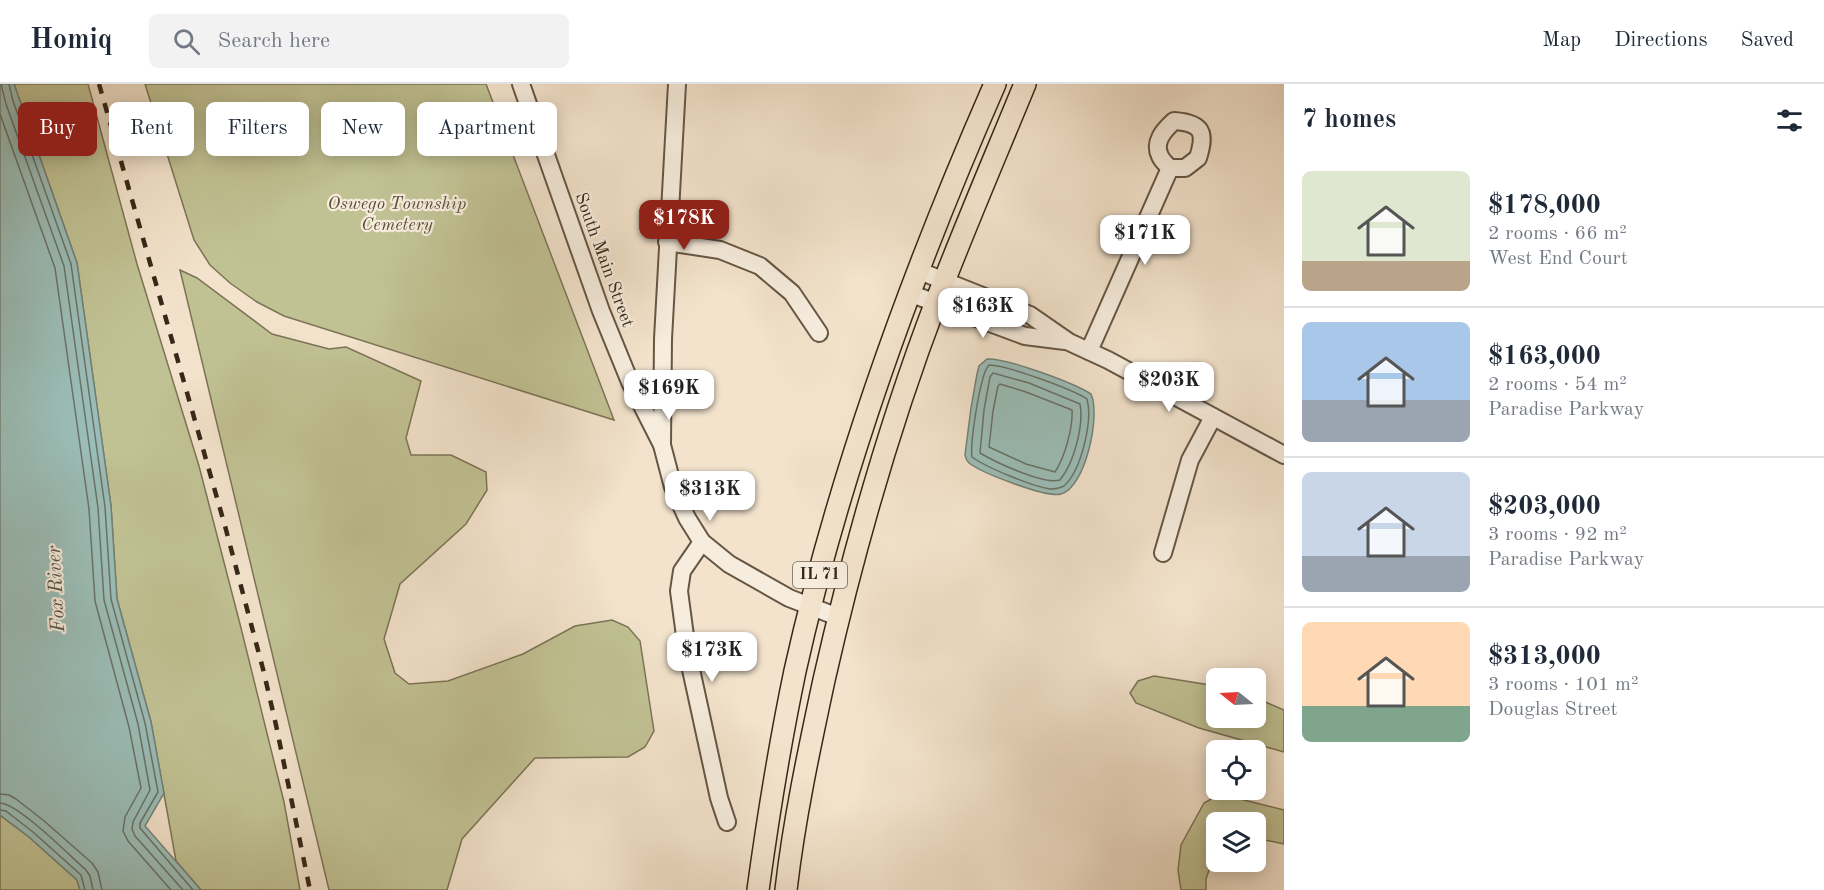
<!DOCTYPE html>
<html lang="en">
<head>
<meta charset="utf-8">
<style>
  :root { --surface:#fff; --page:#f2f2f3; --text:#1f2937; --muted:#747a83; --line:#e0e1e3; --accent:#8f2418 }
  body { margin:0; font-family:"Old Standard TT",serif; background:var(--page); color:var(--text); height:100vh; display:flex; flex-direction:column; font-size:22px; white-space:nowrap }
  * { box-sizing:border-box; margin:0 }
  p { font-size:20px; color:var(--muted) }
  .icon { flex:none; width:33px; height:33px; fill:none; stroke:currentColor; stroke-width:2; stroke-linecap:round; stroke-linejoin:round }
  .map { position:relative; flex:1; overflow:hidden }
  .side { display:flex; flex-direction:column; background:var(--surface); width:540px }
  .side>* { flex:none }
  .top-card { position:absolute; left:18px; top:18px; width:570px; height:54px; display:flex; gap:12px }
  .needle { width:39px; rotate:288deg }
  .fabs { position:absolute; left:1206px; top:584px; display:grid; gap:12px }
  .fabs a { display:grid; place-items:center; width:60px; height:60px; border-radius:9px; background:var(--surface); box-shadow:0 3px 15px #0003; font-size:30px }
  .price { position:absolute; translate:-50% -51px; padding:0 14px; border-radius:12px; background:#fff; color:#222; font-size:20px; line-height:39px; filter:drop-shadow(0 2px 3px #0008) }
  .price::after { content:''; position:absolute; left:50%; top:36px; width:18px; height:14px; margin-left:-9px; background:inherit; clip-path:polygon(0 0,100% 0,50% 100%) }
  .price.current { background:var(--accent); color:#fff }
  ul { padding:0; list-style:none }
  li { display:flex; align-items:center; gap:18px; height:150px; padding:0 18px }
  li+li { border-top:2px solid var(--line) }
  li span { display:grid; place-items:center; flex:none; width:168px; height:120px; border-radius:9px; color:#555 }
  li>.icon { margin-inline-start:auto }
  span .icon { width:72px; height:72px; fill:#fffc; stroke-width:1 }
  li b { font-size:26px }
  h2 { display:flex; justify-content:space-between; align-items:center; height:72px; padding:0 18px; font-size:26px }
  .chip { padding:0 21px; border-radius:9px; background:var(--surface); box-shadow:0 3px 15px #0003; font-size:21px; line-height:54px }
  .chip.current { background:var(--accent); color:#fff }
  header { display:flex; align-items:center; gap:36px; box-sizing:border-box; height:84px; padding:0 30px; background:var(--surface); border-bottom:2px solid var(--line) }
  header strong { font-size:28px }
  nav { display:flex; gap:33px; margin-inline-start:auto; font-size:21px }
  .search { width:420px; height:54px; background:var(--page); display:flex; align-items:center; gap:15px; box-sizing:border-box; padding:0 21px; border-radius:9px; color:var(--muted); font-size:22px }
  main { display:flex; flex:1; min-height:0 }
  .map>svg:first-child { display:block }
  .green { fill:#c1c294; stroke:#7c7456; stroke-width:1.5 }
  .water { fill:#9bbeb8; stroke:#738278; stroke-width:1.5 }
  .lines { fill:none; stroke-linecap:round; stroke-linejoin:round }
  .shore { stroke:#697268; stroke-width:1.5 }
  .minor-casing { stroke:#665645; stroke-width:20 }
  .major-casing { stroke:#372718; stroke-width:24 }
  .minor { stroke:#f7edde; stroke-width:16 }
  .major { stroke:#f3e3cc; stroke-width:21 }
  .rail { stroke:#372718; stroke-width:4.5; stroke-dasharray:10 10; stroke-linecap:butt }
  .labels { text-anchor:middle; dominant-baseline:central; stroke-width:4.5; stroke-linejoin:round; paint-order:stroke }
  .shield { fill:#f7edde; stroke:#716253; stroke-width:1.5 }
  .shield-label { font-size:16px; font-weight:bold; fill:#372718 }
  .park-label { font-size:18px; font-style:italic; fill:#5a4e37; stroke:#f7edde }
  .street-label { font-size:18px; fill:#372718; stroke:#f7edde }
  .water-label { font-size:20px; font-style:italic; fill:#555448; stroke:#f7edde }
</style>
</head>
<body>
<header>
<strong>Homiq</strong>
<div class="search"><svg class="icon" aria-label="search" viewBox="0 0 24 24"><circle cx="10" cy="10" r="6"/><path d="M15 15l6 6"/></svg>Search here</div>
<nav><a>Map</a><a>Directions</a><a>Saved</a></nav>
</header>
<main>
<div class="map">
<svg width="1284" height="806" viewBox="0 0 1284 806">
  <rect width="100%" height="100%" fill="#f3e3cc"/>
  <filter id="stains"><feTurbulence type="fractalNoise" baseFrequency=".00333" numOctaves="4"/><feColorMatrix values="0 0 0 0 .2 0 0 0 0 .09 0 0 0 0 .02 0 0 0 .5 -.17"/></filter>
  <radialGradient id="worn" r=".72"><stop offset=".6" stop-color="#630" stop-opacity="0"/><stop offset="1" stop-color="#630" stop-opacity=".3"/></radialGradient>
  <g class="green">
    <path d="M14 0H88L137 180 199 382 240 540 284 718 300 806H201L176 777 151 638 117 515 111 422 77 179Z"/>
    <path d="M145 0H486L614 336 284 232 257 218 230 199 210 181 194 156Z"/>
    <path d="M180 186 197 194 272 250 329 265 346 263 421 297 406 354 411 371H451L486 388 487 406 466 440 400 500 384 555 395 589 409 600 448 597 523 570 575 542 612 536 628 543 640 557 654 647 645 663 628 673 535 674 462 755 447 806H329Z"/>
    <path d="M1154 592 1216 602V633H1256V614L1284 626V668L1199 644 1136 619 1130 609 1138 597Z"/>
    <path d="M1220 710 1284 726V760L1260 755 1256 756V738H1216V774L1210 783 1206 795V806H1181L1178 786 1181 761 1204 719Z"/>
    <path d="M0 731 29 753 77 796 80 806H0Z"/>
  </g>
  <g class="water">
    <path d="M0 0H14L77 179 111 422 117 515 151 638 164 709 145 742 201 806H80L77 796 29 753 0 731Z"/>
    <path d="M987 275C1007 274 1074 299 1091 310 1101 332 1085 404 1061 410 1046 414 982 389 969 379 966 376 966 375 965 371L971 324 977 290 979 282Z"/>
  </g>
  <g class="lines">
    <g class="shore">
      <path d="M1 0 6 20 64 182 98 424 104 516 138 640 150 706 133 738 132 745 135 752 183 806"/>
      <path d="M9 0 13 17 71 180 105 423 111 515 145 639 158 708 140 739V744L193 806"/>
      <path d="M0 30 55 184 89 425 95 517 129 643 141 704 125 733 123 747 128 757 171 806"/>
      <path d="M989 281C1006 281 1072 305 1087 315 1093 337 1081 387 1064 402 1060 404 1055 405 1050 405 1032 402 987 384 972 373 970 359 980 290 989 281Z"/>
      <path d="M993 289 1029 299 1080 320C1084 341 1074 379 1060 396 1044 401 995 378 980 369L984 326 990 293Z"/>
      <path d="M1000 300 1026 308 1072 326C1073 343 1065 373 1055 388L1026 380 989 363 993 327 998 302Z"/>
      <path d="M0 710 9 711 16 715 43 736 92 779 98 788 102 806"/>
      <path d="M0 719C19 720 69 771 86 786L90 792 93 806"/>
      <path d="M0 726 6 727 33 748 81 791 85 806"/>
    </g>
    <defs>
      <g id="minor">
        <path d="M521 0 601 227 630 298 661 359"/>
        <path d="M677 0 663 255 662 361 673 403 687 434 702 458 729 480 789 514 838 533"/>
        <path d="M1174 37C1203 39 1206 49 1198 74L1185 84H1170C1167 81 1162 77 1160 72 1153 58 1164 46 1174 37Z"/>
        <path d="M667 158 720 166 760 182 792 209 819 249"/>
        <path d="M917 186 1030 231 1069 258 1108 276 1284 371"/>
        <path d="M909 209 1025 252 1065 257"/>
        <path d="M1089 267 1170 84"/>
        <path d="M702 458 682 487 679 507 687 567 719 714 727 738"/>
        <path d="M1163 469 1190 376 1213 333"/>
      </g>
      <g id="major">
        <path d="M758 806C768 733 780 659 795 587 840 385 912 189 995 0"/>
        <path d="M786 806C794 736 809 666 824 596 853 468 889 341 936 218 964 145 995 73 1025 0"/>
      </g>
    </defs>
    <use href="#minor" class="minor-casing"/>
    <use href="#major" class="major-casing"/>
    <use href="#minor" class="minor"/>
    <use href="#major" class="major"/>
    <path class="rail" d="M99 0 225 442 263 585 276 641 310 806"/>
  </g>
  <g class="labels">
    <rect class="shield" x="793" y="478" width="54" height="26" rx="4.5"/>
    <g class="shield-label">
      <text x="820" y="491">IL 71</text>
    </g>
    <g class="park-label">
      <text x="397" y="120">Oswego Township<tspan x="397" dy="21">Cemetery</tspan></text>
    </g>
    <g class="street-label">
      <text transform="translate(604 176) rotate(70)">South Main Street</text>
    </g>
    <g class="water-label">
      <text transform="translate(57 505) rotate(-93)">Fox River</text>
    </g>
  </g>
  <rect width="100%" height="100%" filter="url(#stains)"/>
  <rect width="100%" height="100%" fill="url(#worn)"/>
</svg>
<div class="fabs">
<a><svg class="needle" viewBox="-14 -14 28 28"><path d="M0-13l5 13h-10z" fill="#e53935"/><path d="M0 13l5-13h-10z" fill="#747a83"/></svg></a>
<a><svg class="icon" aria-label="locate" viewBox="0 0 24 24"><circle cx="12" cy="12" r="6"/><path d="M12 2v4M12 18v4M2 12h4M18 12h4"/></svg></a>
<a><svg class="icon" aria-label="layers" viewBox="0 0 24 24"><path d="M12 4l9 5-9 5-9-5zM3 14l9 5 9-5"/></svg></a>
</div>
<b class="price current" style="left:684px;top:167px">$178K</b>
<b class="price" style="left:1145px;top:182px">$171K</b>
<b class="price" style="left:983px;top:255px">$163K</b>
<b class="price" style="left:1169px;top:329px">$203K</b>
<b class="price" style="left:669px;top:337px">$169K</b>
<b class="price" style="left:710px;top:438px">$313K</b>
<b class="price" style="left:712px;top:599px">$173K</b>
<div class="top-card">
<a class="chip current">Buy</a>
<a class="chip">Rent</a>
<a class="chip">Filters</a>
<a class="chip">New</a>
<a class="chip">Apartment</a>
</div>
</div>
<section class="side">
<h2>7 homes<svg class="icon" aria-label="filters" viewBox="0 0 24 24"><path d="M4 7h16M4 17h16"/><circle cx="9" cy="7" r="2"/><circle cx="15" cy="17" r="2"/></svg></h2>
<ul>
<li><span style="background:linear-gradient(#dfe7d0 75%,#b9a48a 0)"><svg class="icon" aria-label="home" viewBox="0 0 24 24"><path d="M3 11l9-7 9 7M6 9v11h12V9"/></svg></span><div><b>$178,000</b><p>2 rooms · 66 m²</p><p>West End Court</p></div></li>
<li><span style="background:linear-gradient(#a9c7e8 65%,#9aa5b1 0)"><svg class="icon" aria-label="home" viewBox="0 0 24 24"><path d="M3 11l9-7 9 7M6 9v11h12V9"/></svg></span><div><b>$163,000</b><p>2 rooms · 54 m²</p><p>Paradise Parkway</p></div></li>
<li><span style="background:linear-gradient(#c9d6e8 70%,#9aa5b1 0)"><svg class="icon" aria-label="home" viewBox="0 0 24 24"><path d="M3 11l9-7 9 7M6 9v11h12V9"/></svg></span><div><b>$203,000</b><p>3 rooms · 92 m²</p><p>Paradise Parkway</p></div></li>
<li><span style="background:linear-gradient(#ffd9b3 70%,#7fa58c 0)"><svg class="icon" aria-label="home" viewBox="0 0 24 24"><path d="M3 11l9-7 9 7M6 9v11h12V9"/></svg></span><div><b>$313,000</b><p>3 rooms · 101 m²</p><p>Douglas Street</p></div></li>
</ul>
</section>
</main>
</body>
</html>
